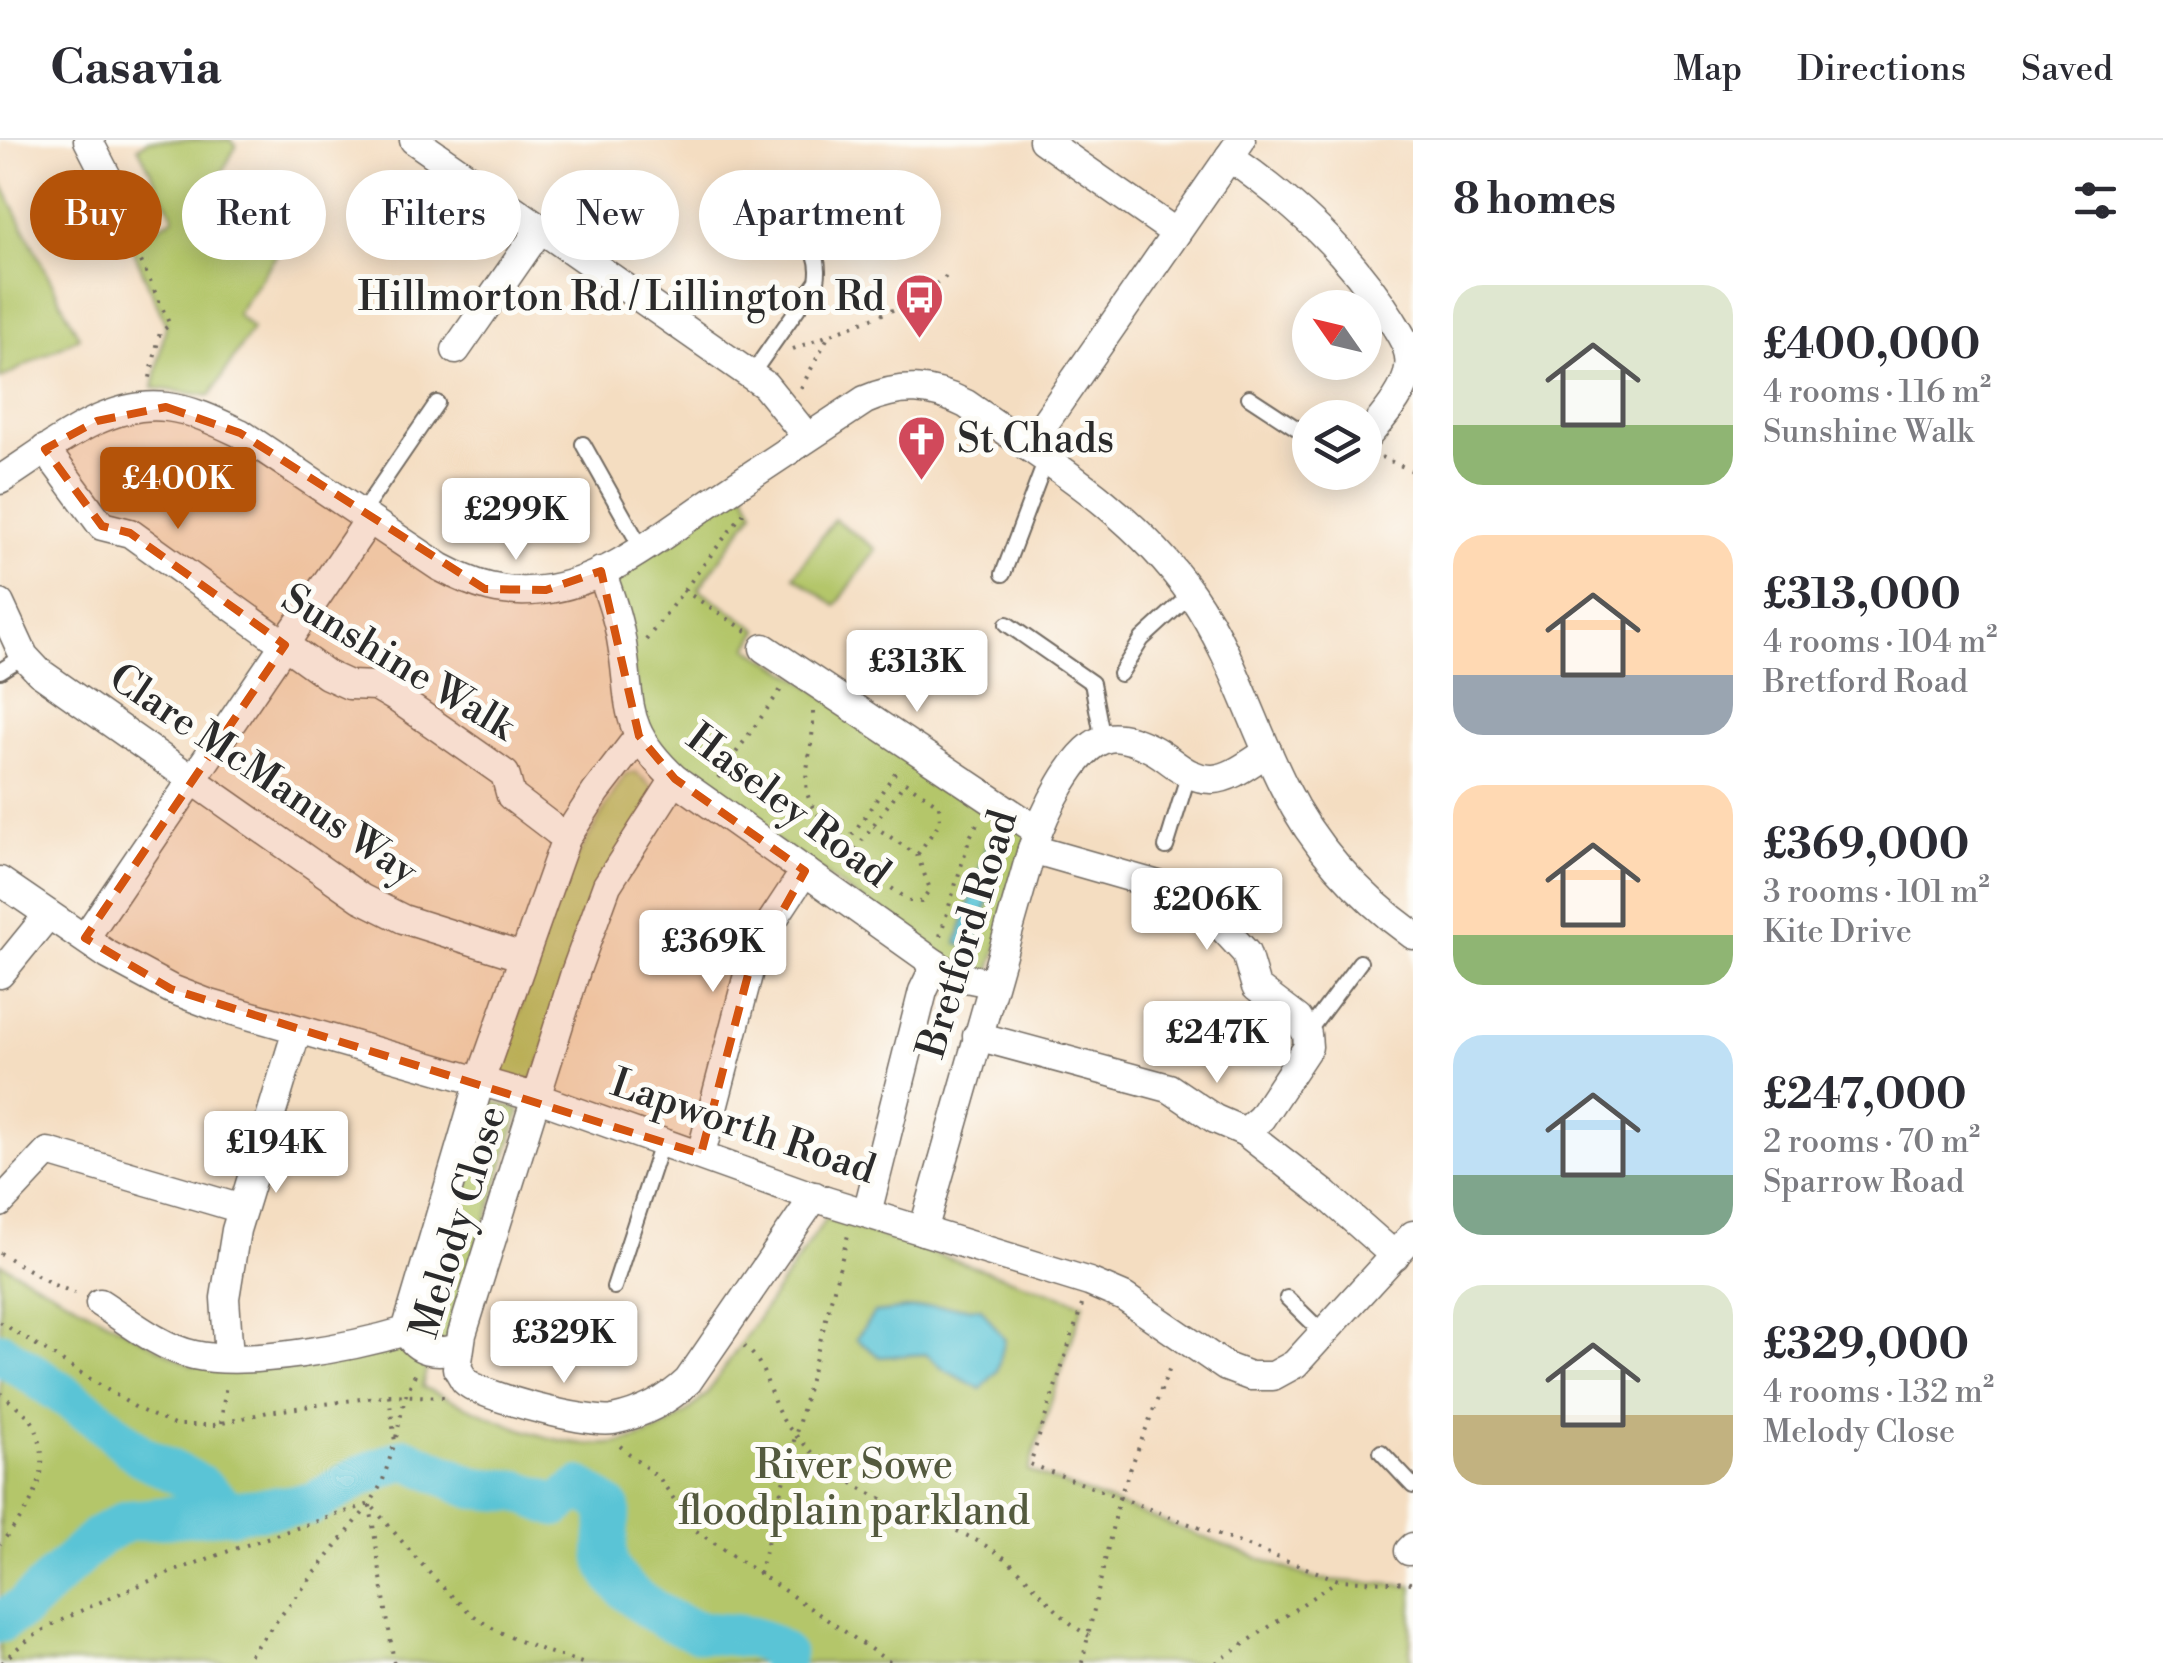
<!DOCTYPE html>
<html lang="en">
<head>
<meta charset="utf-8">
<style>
  :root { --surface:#fff; --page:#f2f2f3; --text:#2b2b33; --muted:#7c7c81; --line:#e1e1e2; --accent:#b45309 }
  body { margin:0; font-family:"Libre Bodoni",serif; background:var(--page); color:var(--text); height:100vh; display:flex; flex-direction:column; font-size:38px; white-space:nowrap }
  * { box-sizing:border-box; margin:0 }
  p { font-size:32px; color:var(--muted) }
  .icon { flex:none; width:55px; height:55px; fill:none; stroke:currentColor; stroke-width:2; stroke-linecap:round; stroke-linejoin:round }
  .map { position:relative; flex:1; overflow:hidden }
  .sheet { display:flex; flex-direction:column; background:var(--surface); width:750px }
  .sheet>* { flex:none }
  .top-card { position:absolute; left:30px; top:30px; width:950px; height:90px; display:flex; gap:20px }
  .needle { width:65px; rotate:304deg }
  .fabs { position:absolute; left:1292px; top:150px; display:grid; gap:20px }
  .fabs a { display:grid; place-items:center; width:90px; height:90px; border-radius:50%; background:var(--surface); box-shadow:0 5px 25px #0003; font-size:50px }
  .price { position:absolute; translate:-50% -85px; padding:0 22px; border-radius:10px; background:#fff; color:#222; font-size:32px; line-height:65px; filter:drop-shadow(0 2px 5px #0008) }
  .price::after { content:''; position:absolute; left:50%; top:60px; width:30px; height:22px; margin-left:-15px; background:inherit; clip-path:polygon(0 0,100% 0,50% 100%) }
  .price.current { background:var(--accent); color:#fff }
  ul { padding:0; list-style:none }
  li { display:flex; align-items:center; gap:30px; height:250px; padding:0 40px }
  li span { display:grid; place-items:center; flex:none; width:280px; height:200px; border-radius:30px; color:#555 }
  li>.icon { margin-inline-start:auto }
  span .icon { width:120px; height:120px; fill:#fffc; stroke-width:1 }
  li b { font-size:42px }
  h2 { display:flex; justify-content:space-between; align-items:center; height:120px; padding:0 40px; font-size:42px }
  .tag { padding:0 35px; border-radius:45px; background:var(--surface); box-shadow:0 5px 25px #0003; font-size:35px; line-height:90px }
  .tag.current { background:var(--accent); color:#fff }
  header { display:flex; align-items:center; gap:60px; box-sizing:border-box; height:140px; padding:0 50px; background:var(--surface); border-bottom:2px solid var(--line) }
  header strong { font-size:48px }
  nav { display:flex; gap:55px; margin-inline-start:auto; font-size:35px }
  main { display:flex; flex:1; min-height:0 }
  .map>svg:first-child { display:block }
  .green { fill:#b4c66a; stroke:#70784a; stroke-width:2.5 }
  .water { fill:#5ac4d6; stroke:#427880; stroke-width:2.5 }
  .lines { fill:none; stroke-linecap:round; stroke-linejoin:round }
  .river { stroke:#5ac4d6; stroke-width:42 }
  .lane-casing { stroke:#716960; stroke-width:18 }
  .street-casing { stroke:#716960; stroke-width:31 }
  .path { stroke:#716960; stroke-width:4; stroke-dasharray:2.5 8; stroke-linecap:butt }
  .lane { stroke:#fff; stroke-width:14 }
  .street { stroke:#fff; stroke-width:28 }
  .marked { fill:#d5540f; fill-opacity:0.2; stroke:#d5540f; stroke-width:8; stroke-dasharray:20 12; stroke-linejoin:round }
  .labels { text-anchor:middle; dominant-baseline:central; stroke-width:10; stroke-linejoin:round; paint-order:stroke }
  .poi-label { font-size:40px; fill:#2b2b2b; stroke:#fdfcf7; text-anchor:end }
  .street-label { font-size:40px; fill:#2b2b2b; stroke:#fdfcf7 }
  .park-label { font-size:40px; fill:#545a3e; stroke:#fdfcf7 }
</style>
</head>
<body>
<header>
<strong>Casavia</strong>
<nav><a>Map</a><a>Directions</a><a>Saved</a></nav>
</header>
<main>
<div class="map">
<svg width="1413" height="1523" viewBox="0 0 1413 1523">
  <rect width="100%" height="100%" fill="#fdfcf7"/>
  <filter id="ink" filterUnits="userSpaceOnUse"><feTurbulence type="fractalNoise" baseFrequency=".01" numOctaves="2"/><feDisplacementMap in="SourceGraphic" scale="20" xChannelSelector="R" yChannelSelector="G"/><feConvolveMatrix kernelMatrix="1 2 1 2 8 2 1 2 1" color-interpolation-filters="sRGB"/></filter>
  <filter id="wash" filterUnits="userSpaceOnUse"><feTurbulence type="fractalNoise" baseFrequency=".0048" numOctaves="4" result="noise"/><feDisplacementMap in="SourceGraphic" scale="40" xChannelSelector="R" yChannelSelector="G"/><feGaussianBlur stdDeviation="2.25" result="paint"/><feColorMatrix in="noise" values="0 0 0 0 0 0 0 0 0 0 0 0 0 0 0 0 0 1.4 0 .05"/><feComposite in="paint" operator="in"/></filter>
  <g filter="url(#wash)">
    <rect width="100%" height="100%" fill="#f4ddc1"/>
    <g class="green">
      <path d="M149 0H230L236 6 204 68 277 114 237 174 252 189 210 256 153 248 166 185 131 105 174 77 138 7Z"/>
      <path d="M0 40 79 197 0 239Z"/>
      <path d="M742 345 754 371 699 449 759 490 748 508 797 537 1031 694 989 836 959 829 703 649 646 592 610 431Z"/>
      <path d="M834 379 876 409 836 466 794 436Z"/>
      <path d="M635 632 656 650 535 936 526 942 503 935 501 928 557 752 625 634Z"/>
      <path d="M495 962 520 970 452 1195 443 1201 431 1200 421 1183 488 963Z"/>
      <path d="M826 1078 1084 1163 1028 1331 1314 1439 1413 1446 1410 1512 1413 1523H0V1123L192 1226 397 1206 428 1222 422 1247C523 1289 613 1348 706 1255Z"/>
    </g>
    <g class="water">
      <path d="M990 696 1006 701 974 808 957 803Z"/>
      <path d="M933 1166 981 1168 1005 1200 997 1231 981 1249 943 1229 926 1214 880 1217 856 1199 874 1173Z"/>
    </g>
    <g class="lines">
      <g class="river">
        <path d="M0 1212 95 1276 140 1315 198 1344 232 1373"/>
        <path d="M0 1482 23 1468 99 1396 127 1381 311 1364 363 1335 406 1318 474 1348 519 1351 556 1366 581 1348 610 1369C609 1384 603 1410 608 1424 619 1453 665 1482 694 1490 728 1499 754 1488 784 1515L782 1523"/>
      </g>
    </g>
  </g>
  <g filter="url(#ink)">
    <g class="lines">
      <defs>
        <g id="lane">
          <path d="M751 235 817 141C825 100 786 84 758 62"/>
          <path d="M1249 257 1310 297"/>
          <path d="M583 304 642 409"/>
          <path d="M361 374 437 263"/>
          <path d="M1003 434 1046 320"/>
          <path d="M1007 484 1092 543 1103 600"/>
          <path d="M0 531 24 516"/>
          <path d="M1120 534 1142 499 1191 454"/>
          <path d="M1166 707 1189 633"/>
          <path d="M1307 893 1360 822"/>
          <path d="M614 1147 662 1001"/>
          <path d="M1287 1158 1324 1194"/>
          <path d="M1381 1312 1413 1346"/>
        </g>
        <g id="street">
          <path d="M88 0 123 68"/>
          <path d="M414 0 765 245 807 297"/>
          <path d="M1043 0 1176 93"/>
          <path d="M1229 17C1294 62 1349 112 1391 179 1400 194 1412 209 1409 228 1406 253 1380 280 1365 299"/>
          <path d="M456 210 540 89"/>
          <path d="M1028 307 1241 0"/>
          <path d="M45 309 102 386 130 393 327 535 349 545 376 546 398 559 505 634 511 656 566 698"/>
          <path d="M0 340C48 310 106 259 167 267 193 270 217 282 240 293L440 427C474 445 503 455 542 450 605 443 661 396 711 362 762 328 813 294 865 260 901 244 931 246 966 264 1048 321 1134 372 1192 455 1232 513 1252 584 1284 647 1314 708 1358 755 1413 795"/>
          <path d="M601 431C609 453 617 475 621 498 633 565 619 587 675 639L951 835 991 843"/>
          <path d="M0 464 24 516 39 532 361 758 403 779 523 817"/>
          <path d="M764 508 1038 691"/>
          <path d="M675 639 607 745 576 830 462 1194 457 1228C460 1232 462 1237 465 1241 481 1257 590 1284 613 1280 642 1274 667 1261 688 1241L815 1056"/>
          <path d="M1032 709 1200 757 1222 787 1246 813 1256 847 1298 879 1307 894 1308 907 1261 978 1245 992"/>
          <path d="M0 741 108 815 171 849 210 864 538 958 826 1061 1089 1142 1124 1157 1226 1227 1250 1236H1273L1295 1224 1413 1095"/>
          <path d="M85 798 369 380"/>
          <path d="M0 834 48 775"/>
          <path d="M977 896 1169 948 1215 979 1245 992 1326 1055 1395 1116"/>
          <path d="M701 1014 749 831 770 784 805 731"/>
          <path d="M0 1063 48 1012 242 1069"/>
          <path d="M867 1073 923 851 936 824"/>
          <path d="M923 1091 1032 709C1042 678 1074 605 1108 598 1122 595 1140 603 1152 609 1173 620 1187 640 1213 639 1233 638 1252 621 1268 612"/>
          <path d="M100 1163C128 1181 161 1208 194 1215 247 1227 353 1207 406 1191L480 941 566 698 596 652 639 596"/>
          <path d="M406 1191C418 1213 435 1213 458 1209"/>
          <path d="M229 1218 225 1158 236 1090 297 890"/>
          <path d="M1409 1411 1413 1407"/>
        </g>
      </defs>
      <use href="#lane" class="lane-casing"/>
      <use href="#street" class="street-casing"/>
      <g class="path">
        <path d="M128 93 170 185 160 192 149 242"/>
        <path d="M793 209 908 164 951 133"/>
        <path d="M801 248 827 199"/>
        <path d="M1381 317 1413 331"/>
        <path d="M683 450 747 491"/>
        <path d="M646 500 744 372"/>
        <path d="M813 572C815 634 781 654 848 701"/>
        <path d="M718 638 782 548"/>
        <path d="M840 712 910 761 921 762 930 749 917 715 874 686"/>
        <path d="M849 718 905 642 939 665 940 682 917 715"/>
        <path d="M834 721 897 630"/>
        <path d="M940 796 970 697 978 682"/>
        <path d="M0 1113 54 1145 75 1153"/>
        <path d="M1082 1165 1030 1324 1338 1440 1413 1443"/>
        <path d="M0 1182 138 1269 174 1285H214L268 1272 389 1255 444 1257"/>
        <path d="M744 1206C766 1223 767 1249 779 1273 786 1287 801 1301 813 1313 867 1365 931 1372 993 1410 1030 1433 1051 1474 1089 1496"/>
        <path d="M0 1253C10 1262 29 1273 34 1285 56 1333 30 1369 0 1404"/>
        <path d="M389 1255 395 1302 405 1257 416 1232"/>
        <path d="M221 1283 226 1243"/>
        <path d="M620 1306 660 1339 695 1390 891 1523"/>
        <path d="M370 1365 394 1523"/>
        <path d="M759 1434 848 1095"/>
        <path d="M2 1523C30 1492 70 1476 107 1459 193 1421 281 1393 370 1364 400 1398 451 1464 489 1486 518 1503 551 1513 582 1523"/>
        <path d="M243 1523 370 1364 382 1343 395 1302"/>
        <path d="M1082 1523 1119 1358 1172 1222"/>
        <path d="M1216 1523 1338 1440"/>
      </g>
      <use href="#lane" class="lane"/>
      <use href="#street" class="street"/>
    </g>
  </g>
  <path class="marked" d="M166 267 240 293 485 449 546 450 601 431 639 596 675 639 805 731 749 831 701 1014 171 849 85 798 285 505 130 393 102 386 45 309 97 281Z"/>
  <defs>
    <symbol id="bus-pin" viewBox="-11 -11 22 30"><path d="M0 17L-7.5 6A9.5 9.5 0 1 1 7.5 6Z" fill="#d1495b" stroke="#fdfcf7"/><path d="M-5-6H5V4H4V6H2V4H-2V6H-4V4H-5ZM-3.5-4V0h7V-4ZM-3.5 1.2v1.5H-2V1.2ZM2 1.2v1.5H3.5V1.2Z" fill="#fff"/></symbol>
    <symbol id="church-pin" viewBox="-11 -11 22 30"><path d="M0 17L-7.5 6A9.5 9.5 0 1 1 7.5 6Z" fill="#d1495b" stroke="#fdfcf7"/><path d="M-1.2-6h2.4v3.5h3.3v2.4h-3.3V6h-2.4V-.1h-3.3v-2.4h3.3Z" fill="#fff"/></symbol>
  </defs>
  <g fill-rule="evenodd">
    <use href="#bus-pin" x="892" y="130" width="55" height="75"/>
    <use href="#church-pin" x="894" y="272" width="55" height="75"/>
  </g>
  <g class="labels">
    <g class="poi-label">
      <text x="885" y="158">Hillmorton Rd / Lillington Rd</text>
      <text x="957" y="300" text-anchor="start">St Chads</text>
    </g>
    <g class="street-label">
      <text transform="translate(398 523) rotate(31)">Sunshine Walk</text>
      <text transform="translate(263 635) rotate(34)">Clare McManus Way</text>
      <text transform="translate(788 666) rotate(37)">Haseley Road</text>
      <text transform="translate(968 794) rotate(-73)">Bretford Road</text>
      <text transform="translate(743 987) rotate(19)">Lapworth Road</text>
      <text transform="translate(459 1082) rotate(-73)">Melody Close</text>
    </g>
    <g class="park-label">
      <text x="854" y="1326">River Sowe<tspan x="854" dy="46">floodplain parkland</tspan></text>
    </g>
  </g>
</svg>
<div class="fabs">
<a><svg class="needle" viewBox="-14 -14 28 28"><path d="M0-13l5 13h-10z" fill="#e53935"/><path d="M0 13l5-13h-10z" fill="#7c7c81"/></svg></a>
<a><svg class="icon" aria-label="layers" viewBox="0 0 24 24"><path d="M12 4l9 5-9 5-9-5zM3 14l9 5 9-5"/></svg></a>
</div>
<b class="price current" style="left:178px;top:392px">£400K</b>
<b class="price" style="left:516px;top:423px">£299K</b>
<b class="price" style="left:917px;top:575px">£313K</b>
<b class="price" style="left:1207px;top:813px">£206K</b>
<b class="price" style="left:713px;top:855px">£369K</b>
<b class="price" style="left:1217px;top:946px">£247K</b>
<b class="price" style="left:276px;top:1056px">£194K</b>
<b class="price" style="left:564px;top:1246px">£329K</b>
<div class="top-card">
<a class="tag current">Buy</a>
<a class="tag">Rent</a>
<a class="tag">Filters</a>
<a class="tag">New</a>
<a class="tag">Apartment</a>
</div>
</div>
<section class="sheet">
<h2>8 homes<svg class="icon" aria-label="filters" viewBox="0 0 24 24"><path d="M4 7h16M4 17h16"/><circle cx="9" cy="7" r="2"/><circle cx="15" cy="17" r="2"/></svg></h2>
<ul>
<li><span style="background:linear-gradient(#dfe7d0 70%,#8fb573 0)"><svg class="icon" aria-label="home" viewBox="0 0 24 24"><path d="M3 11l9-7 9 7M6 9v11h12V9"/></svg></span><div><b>£400,000</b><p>4 rooms · 116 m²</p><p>Sunshine Walk</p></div></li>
<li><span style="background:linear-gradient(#ffd9b3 70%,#9aa5b1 0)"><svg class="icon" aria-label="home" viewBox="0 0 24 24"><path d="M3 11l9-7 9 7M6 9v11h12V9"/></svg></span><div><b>£313,000</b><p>4 rooms · 104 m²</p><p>Bretford Road</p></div></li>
<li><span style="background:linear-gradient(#ffd9b3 75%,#8fb573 0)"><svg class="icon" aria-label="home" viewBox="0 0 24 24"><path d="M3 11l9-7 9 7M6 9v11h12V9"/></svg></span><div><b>£369,000</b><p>3 rooms · 101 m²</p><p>Kite Drive</p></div></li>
<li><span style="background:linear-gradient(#bfe0f5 70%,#7fa58c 0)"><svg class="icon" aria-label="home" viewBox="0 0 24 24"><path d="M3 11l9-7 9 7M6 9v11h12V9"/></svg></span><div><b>£247,000</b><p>2 rooms · 70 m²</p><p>Sparrow Road</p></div></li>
<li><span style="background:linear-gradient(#dfe7d0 65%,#c2b280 0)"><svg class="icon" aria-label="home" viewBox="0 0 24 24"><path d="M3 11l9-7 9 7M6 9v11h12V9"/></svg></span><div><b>£329,000</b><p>4 rooms · 132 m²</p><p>Melody Close</p></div></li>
</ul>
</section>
</main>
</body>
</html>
